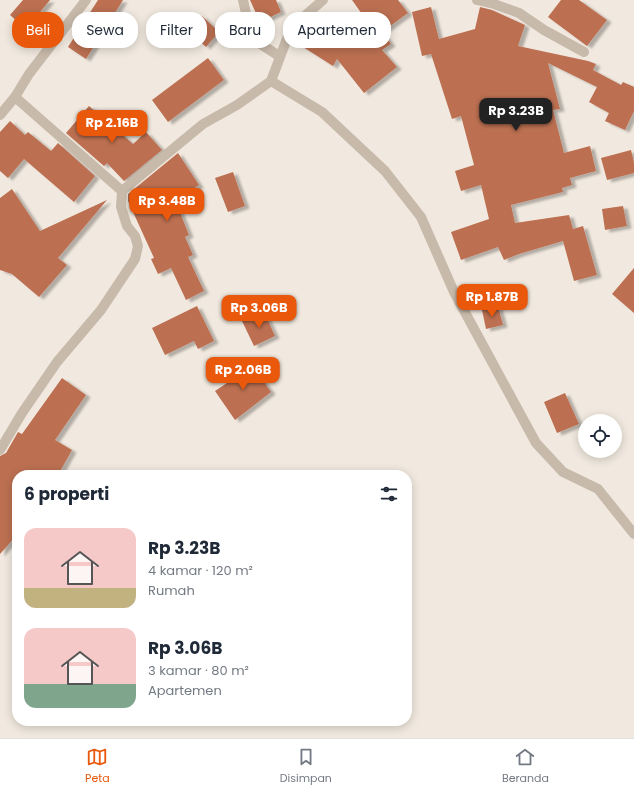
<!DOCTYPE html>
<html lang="id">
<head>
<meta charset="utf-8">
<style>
  :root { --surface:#fff; --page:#f2f2f3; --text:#1f2937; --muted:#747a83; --line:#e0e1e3; --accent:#ea580c }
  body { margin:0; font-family:Poppins,sans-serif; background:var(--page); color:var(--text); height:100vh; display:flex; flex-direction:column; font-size:15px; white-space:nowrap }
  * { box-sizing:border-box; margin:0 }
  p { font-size:13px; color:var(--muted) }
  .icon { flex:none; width:22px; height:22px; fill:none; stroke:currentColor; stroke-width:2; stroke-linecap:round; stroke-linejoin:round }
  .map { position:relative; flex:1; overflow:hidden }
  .details { position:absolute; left:12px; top:470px; width:400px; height:256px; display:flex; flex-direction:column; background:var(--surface); border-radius:16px; box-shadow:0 2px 10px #0003 }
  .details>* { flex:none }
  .guide { position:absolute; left:12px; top:12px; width:400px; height:36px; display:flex; gap:8px }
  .buttons { position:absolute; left:578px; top:414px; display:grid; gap:8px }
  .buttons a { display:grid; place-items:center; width:44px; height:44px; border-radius:50%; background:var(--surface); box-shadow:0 2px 10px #0003; font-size:20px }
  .price { position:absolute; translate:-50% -34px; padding:0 9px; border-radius:8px; background:var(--accent); color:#fff; font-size:13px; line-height:26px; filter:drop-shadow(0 1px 2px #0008) }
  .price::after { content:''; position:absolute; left:50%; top:24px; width:12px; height:9px; margin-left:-6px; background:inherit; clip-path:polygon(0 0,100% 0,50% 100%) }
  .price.on { background:#222; color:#fff }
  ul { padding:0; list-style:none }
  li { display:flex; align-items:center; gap:12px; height:100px; padding:0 12px }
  li span { display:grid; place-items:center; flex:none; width:112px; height:80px; border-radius:12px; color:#555 }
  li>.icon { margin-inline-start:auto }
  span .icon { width:48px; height:48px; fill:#fffc; stroke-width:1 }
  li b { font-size:17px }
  h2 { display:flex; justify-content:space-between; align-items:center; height:48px; padding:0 12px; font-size:17px }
  .pill { padding:0 14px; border-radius:16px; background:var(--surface); box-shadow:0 2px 10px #0003; font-size:14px; line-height:36px }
  .pill.on { background:var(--accent); color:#fff }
  .tab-bar { display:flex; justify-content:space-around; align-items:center; height:56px; border-top:1px solid var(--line); background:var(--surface); font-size:11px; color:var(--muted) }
  .tab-bar a { display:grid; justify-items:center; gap:2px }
  .tab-bar .on { color:var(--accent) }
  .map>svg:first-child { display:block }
  .building { fill:#bc6f51; filter:url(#shadow) }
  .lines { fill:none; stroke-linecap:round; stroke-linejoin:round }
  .minor { stroke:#c8baab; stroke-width:10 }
</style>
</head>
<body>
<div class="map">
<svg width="634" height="738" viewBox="0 0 634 738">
  <defs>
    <filter id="shadow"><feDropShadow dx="4.5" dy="2.5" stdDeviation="1" flood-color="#0004"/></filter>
  </defs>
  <rect width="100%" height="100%" fill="#f1e9df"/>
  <g class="building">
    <path d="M23 0H50L26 29 10 15Z"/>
    <path d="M98 0H123L86 59 68 47Z"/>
    <path d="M250 0H276L281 12 260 22Z"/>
    <path d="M352 0H398L408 13 382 32 391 44 382 50 397 67 364 93 337 59 333 66 300 45 319 14 344 30 362 14Z"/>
    <path d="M561 0H579L607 20 587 46 548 17Z"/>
    <path d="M431 7 439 39 475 29 480 7 492 10 525 25 518 46 588 61 596 64 593 70 621 85 623 82 634 87V111L625 130 605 121 609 113 589 102 597 87 548 63 560 109 553 110 564 153 590 146 596 171 570 178 572 185 562 188 563 192 511 205 515 223 569 215 573 229 583 226 597 275 574 281 563 241 519 254 504 260 498 247 461 260 451 232 489 219 481 185 461 191 455 171 474 165 461 116 452 119 431 54 422 56 412 12Z"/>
    <path d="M202 16 219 32 206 47 189 31Z"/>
    <path d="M208 58 224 80 168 122 152 100Z"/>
    <path d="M89 106 133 144 146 132 162 150 124 181 107 163 104 166 66 133Z"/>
    <path d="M10 121 25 135 28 132 51 151 58 143 95 176 74 202 24 159 8 178 0 171V132Z"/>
    <path d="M631 150 634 163V173L607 180 601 158Z"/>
    <path d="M178 153 199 185 175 200 189 235 185 237 193 255 188 257 204 291 186 300 171 268 158 274 151 259 154 258 128 201V194Z"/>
    <path d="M233 172 245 206 228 212 215 178Z"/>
    <path d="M12 189 40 231 107 200 58 258 67 265 39 297 12 274 0 270V198Z"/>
    <path d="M623 206 627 226 605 230 602 209Z"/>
    <path d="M634 268V313L612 294Z"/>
    <path d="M197 306 214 341 198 349 194 341 165 355 152 328Z"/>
    <path d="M498 306 503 325 486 329 482 310Z"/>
    <path d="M264 312 275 336 254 346 242 321Z"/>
    <path d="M250 362 271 392 235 420 215 391 239 375 236 371Z"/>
    <path d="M62 378 86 395 55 440 72 450 58 475H17V535L0 554V456L6 453 18 432 22 434Z"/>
    <path d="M565 393 579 424 557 433 544 402Z"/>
  </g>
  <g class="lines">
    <g class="minor">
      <path d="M243 0 248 22 259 43 279 56"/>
      <path d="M477 0 494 4 519 13 544 30 584 52"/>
      <path d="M271 81 322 112 385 171 421 217 454 292 536 443 563 472 598 489 634 534"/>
      <path d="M15 97 122 191"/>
      <path d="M0 115 15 97 29 74 86 0"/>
      <path d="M0 450 22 413 57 362 101 310 135 259 138 246 135 236 127 226 121 207 122 191 203 124 237 105 271 81 291 28 323 0"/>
    </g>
  </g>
</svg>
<div class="buttons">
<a><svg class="icon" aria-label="locate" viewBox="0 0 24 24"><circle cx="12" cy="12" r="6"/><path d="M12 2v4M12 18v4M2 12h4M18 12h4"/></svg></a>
</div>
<b class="price on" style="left:516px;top:132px">Rp 3.23B</b>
<b class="price" style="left:112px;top:144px">Rp 2.16B</b>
<b class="price" style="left:167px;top:222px">Rp 3.48B</b>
<b class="price" style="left:492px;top:318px">Rp 1.87B</b>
<b class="price" style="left:259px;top:329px">Rp 3.06B</b>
<b class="price" style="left:243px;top:391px">Rp 2.06B</b>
<div class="guide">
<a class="pill on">Beli</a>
<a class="pill">Sewa</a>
<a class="pill">Filter</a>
<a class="pill">Baru</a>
<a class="pill">Apartemen</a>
</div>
<section class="details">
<h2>6 properti<svg class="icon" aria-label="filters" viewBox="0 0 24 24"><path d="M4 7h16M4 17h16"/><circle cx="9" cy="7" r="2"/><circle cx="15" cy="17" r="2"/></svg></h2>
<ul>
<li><span style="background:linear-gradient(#f6c9c9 75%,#c2b280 0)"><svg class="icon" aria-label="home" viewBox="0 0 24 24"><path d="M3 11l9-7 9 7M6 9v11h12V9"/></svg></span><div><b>Rp 3.23B</b><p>4 kamar · 120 m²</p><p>Rumah</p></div></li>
<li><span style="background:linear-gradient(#f6c9c9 70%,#7fa58c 0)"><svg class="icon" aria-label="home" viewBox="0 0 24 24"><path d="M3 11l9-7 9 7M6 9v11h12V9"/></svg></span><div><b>Rp 3.06B</b><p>3 kamar · 80 m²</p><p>Apartemen</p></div></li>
</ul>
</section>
</div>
<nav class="tab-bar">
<a class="on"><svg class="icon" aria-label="map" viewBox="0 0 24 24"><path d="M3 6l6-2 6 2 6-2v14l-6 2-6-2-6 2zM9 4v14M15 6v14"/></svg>Peta</a>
<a><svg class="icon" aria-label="saved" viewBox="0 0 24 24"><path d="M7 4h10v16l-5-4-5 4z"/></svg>Disimpan</a>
<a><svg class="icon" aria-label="home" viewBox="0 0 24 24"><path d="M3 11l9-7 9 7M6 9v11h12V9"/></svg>Beranda</a>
</nav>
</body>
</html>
